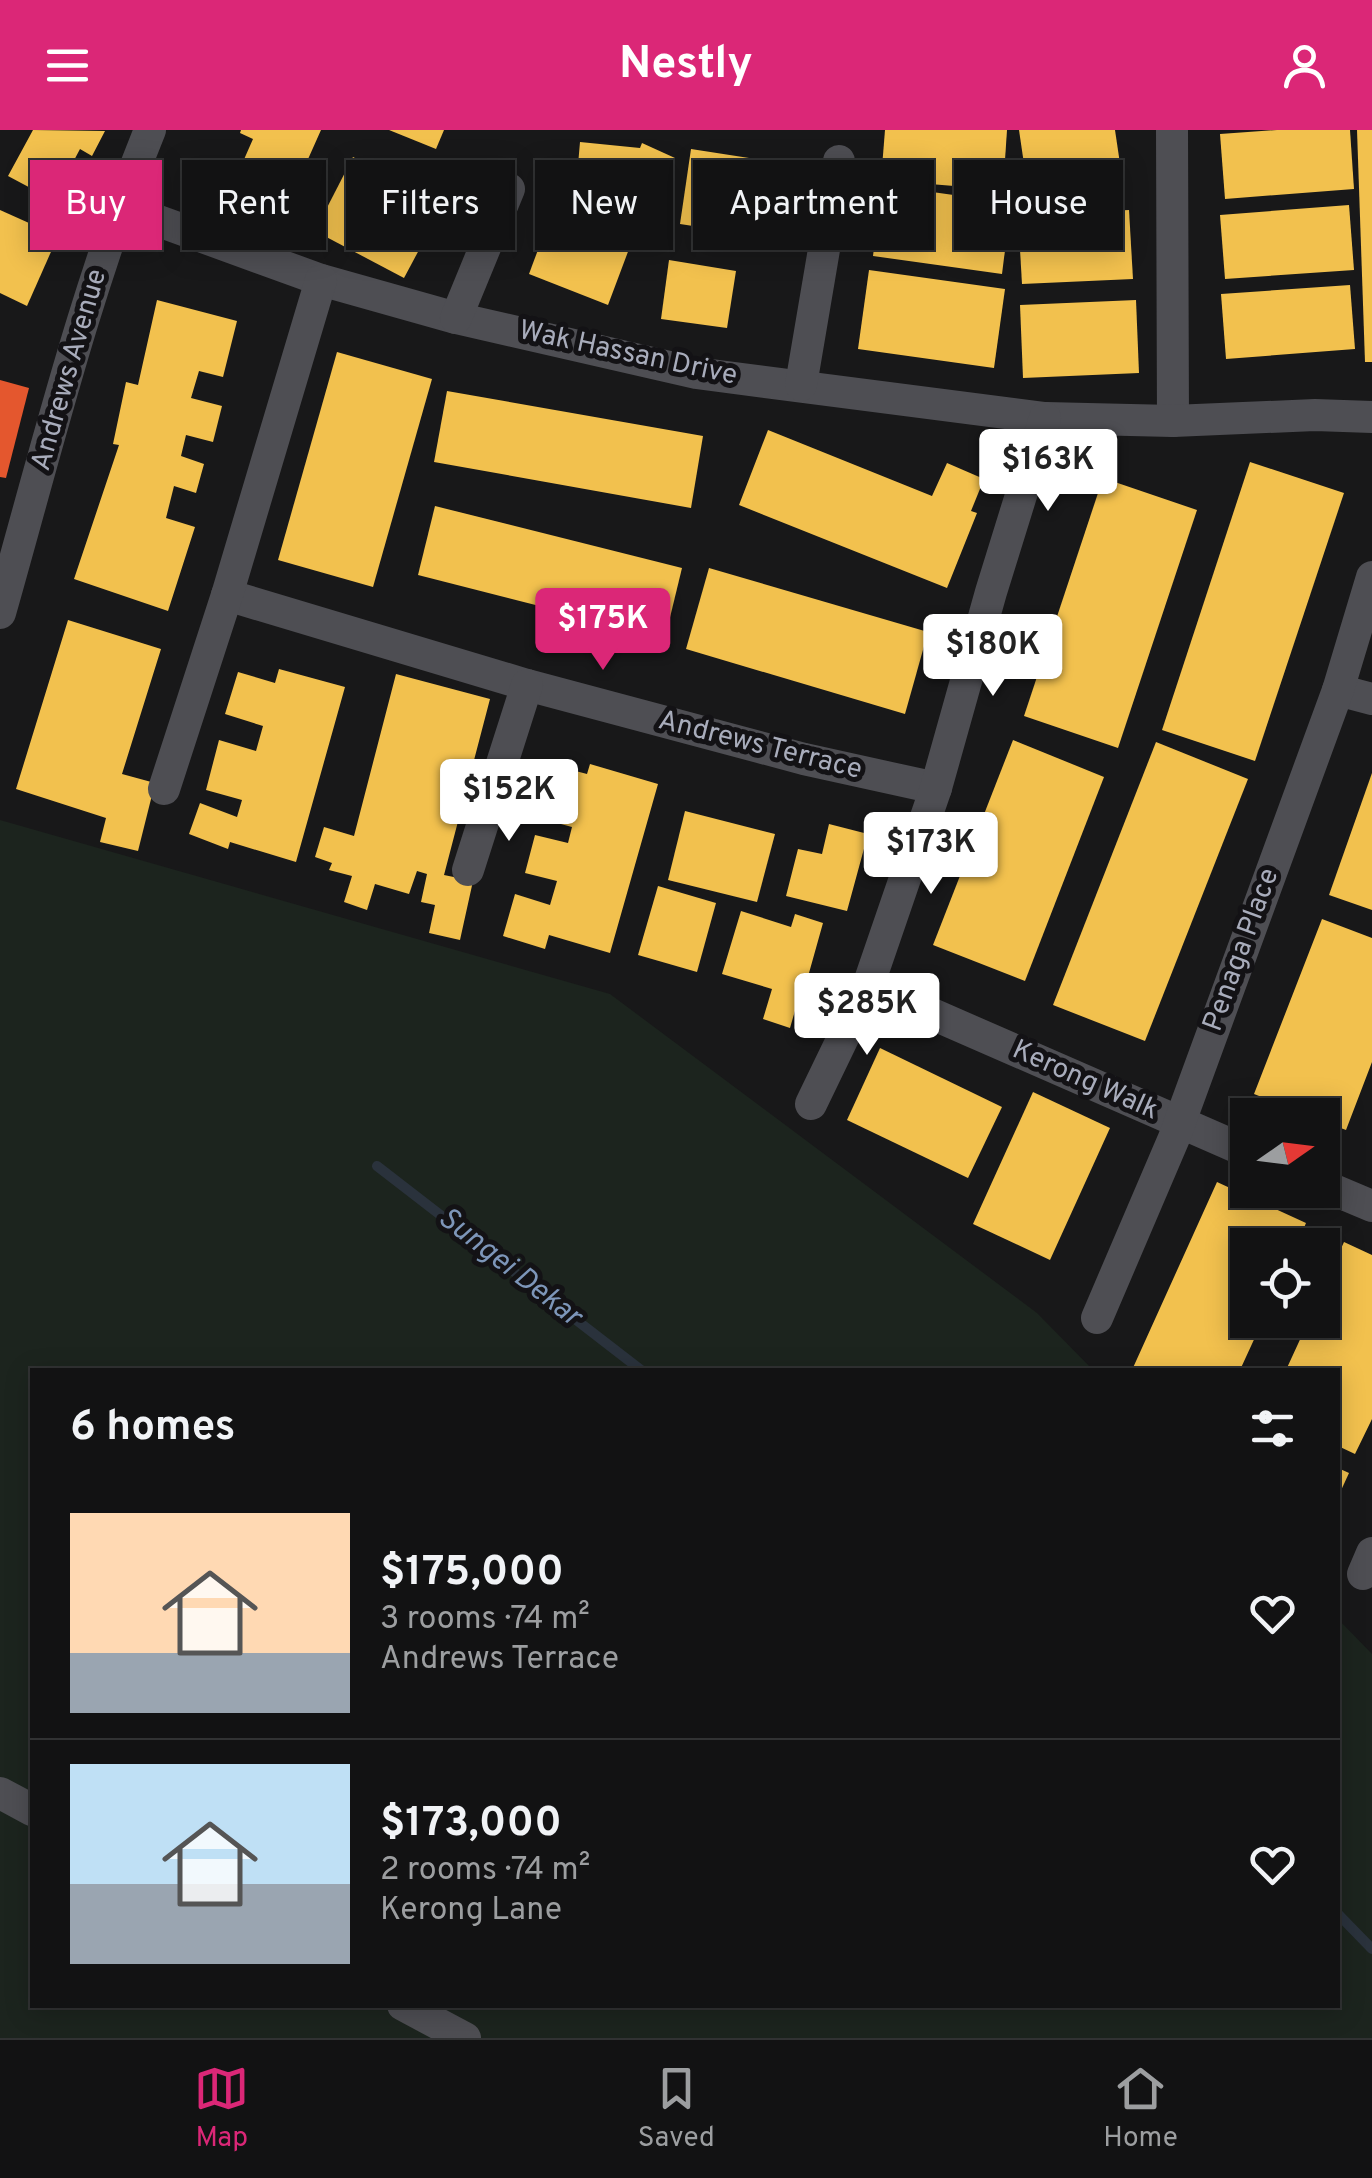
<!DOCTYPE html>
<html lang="en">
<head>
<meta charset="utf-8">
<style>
  :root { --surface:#121213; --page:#1f2021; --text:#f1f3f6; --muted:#9c9ea0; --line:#313233; --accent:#db2777 }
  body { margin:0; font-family:Overpass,sans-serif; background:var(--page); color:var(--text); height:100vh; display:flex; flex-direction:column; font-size:38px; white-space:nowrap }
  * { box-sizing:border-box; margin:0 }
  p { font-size:32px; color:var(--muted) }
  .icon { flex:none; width:55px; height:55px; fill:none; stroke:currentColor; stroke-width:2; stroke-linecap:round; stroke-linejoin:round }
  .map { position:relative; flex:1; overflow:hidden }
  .drawer { position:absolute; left:30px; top:1238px; width:1310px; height:640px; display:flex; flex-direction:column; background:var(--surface); border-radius:0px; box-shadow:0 5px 25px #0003,0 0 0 2px var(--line) }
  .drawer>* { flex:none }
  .guide { position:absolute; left:30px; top:30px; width:1312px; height:90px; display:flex; gap:20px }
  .needle { width:65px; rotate:76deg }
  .fabs { position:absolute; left:1230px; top:968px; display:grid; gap:20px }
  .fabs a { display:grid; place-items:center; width:110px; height:110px; border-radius:0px; background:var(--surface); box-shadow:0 5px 25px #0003,0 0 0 2px var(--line); font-size:50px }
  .price { position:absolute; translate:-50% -85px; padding:0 22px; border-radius:10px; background:#fff; color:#222; font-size:32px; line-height:65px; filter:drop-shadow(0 2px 5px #0008) }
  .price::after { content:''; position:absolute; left:50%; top:60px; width:30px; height:22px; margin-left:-15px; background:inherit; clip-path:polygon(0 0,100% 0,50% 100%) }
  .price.selected { background:var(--accent); color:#fff }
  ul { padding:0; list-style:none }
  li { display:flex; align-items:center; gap:30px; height:250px; padding:0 40px }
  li+li { border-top:2px solid var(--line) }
  li span { display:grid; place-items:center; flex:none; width:280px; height:200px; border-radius:0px; color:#555 }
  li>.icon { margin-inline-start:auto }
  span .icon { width:120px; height:120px; fill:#fffc; stroke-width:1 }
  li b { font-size:42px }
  h2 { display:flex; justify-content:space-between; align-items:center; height:120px; padding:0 40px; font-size:42px }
  .chip { padding:0 35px; border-radius:0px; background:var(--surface); box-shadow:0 5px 25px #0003,0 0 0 2px var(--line); font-size:35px; line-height:90px }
  .chip.selected { background:var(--accent); color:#fff }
  header { display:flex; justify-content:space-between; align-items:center; height:130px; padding:0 40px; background:var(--accent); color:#fff; font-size:45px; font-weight:700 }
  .menu { display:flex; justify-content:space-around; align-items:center; height:140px; border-top:2px solid var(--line); background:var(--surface); font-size:28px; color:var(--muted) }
  .menu a { display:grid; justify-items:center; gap:5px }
  .menu .selected { color:var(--accent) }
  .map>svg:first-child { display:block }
  .green { fill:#1c241e }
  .homes { fill:#f2c14e }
  .shops { fill:#e4572e }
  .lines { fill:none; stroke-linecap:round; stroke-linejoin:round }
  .stream { stroke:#2a323c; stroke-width:10 }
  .street { stroke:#4e4e53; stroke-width:32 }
  .labels { text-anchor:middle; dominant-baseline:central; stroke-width:10; stroke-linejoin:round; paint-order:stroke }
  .street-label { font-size:28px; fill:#a8acbb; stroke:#131215 }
  .water-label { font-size:30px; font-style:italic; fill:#7d96b9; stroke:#131215 }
</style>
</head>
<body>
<header><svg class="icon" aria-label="menu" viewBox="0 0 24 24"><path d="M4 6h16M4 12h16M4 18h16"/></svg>Nestly<svg class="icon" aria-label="person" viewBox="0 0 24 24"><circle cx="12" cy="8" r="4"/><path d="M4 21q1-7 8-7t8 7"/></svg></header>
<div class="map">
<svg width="1372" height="1908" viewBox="0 0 1372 1908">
  <rect width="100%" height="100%" fill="#181819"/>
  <path class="green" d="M0 690 610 864 1037 1183 1093 1240H32V1875H1338V1489L1372 1524V1908H0Z"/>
  <g class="homes">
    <path d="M33 0 105 1 92 26 80 19 53 70 8 46Z"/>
    <path d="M241 0H321L280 92 227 68 253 9 240 3Z"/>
    <path d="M389 0H444L436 19Z"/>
    <path d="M885 0H1007L1003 60 881 50Z"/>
    <path d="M1019 0H1115L1123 54 1029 68Z"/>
    <path d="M1277 0H1350L1354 59 1225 69 1220 4Z"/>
    <path d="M1357 0H1372V232H1365Z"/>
    <path d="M580 12 640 18 642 13 675 28 658 67 626 52 630 40 578 35Z"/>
    <path d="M691 19 762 30 752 105 680 94Z"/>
    <path d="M353 27 443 75 404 148 315 101Z"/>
    <path d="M882 55 1011 73 1002 144 873 126Z"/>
    <path d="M555 74 635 103 608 175 529 144Z"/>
    <path d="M1349 75 1354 140 1225 149 1220 85Z"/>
    <path d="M0 80 58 106 27 176 0 163Z"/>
    <path d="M1129 80 1133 149 1022 154 1018 85Z"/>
    <path d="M669 130 736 141 727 198 661 189Z"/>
    <path d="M869 140 1005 159 994 238 858 219Z"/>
    <path d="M1350 155 1355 219 1226 229 1221 164Z"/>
    <path d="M157 170 237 191 223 247 199 241 191 268 222 276 213 312 186 305 181 326 204 334 196 363 174 356 166 388 195 397 168 481 74 449 119 315 113 314 126 252 138 255Z"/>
    <path d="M1136 170 1139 243 1023 248 1020 175Z"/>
    <path d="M337 222 432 249 373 457 278 430Z"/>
    <path d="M447 261 703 306 691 378 434 332Z"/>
    <path d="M768 300 932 366 947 333 984 349 971 381 977 383 947 458 739 375Z"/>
    <path d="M1250 332 1344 363 1255 631 1162 600Z"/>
    <path d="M1103 348 1197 380 1118 618 1024 586Z"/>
    <path d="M435 376 682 438 665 508 418 445Z"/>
    <path d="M709 438 928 502 905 584 686 519Z"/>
    <path d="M68 490 161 519 122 644 155 653 138 721 100 712 106 688 16 659Z"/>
    <path d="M279 539 345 557 296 732 230 712 228 719 189 704 200 673 237 687 242 670 206 660 219 610 256 621 263 596 225 584 238 542 275 553Z"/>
    <path d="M396 544 490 569 444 745 473 751 460 810 429 803 435 775 421 772 427 744 417 741 409 764 375 754 367 780 344 772 352 746 329 740 332 733 315 727 324 697 354 706Z"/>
    <path d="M1013 610 1104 647 1025 851 933 815Z"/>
    <path d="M1156 612 1248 649 1145 911 1053 875Z"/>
    <path d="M549 634 587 644 590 634 658 654 610 823 549 805 545 819 503 806 515 764 550 775 557 751 525 743 535 705 568 713 572 697 535 687Z"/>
    <path d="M1372 643V780L1329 765Z"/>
    <path d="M685 681 775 704 757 772 668 750Z"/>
    <path d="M829 694 868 704 847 781 786 766 798 719 822 724Z"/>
    <path d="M658 756 716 773 697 842 638 825Z"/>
    <path d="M741 781 791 797 795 784 823 793 802 868 799 867 790 898 763 889 772 859 722 844Z"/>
    <path d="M1322 789 1372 808V932L1346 1000 1322 991V985H1308L1254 964Z"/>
    <path d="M880 918 1002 977 968 1048 847 990Z"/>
    <path d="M1033 962 1110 998 1050 1130 973 1094Z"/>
    <path d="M1217 1052 1306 1093 1297 1115H1248V1190H1263L1240 1240H1132Z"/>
    <path d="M1344 1112 1372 1125V1289L1355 1324 1338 1316V1240H1286L1309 1190H1322V1160Z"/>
    <path d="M1338 1338 1349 1343 1338 1367Z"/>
  </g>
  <path class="shops" d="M0 250 29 258 6 348 0 347Z"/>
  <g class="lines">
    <g class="stream">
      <path d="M377 1036 641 1240"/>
      <path d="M1338 1784 1372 1819"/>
    </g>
    <g class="street">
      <path d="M1172 0 1173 291"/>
      <path d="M120 77 321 150 456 188 696 243 1045 288 1173 291 1315 285 1372 287"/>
      <path d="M456 188 509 59"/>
      <path d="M801 255 839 31"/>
      <path d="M227 465 527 555 804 629 936 658"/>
      <path d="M0 483C46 321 86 157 150 0"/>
      <path d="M1338 560 1372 569"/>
      <path d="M164 659 227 465 321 150"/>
      <path d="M468 740 527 555"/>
      <path d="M868 856 1248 1022"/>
      <path d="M811 974 868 856 936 658 991 462 1045 288"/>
      <path d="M1322 1055 1372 1076"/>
      <path d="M1097 1188 1174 1008 1338 560 1372 447"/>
      <path d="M1363 1444 1372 1423"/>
      <path d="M0 1663 32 1680"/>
      <path d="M403 1875 465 1908"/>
    </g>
  </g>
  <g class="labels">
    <g class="street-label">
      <text transform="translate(628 224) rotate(12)">Wak Hassan Drive</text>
      <text transform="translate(70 240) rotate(-74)">Andrews Avenue</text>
      <text transform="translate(760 616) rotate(14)">Andrews Terrace</text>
      <text transform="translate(1242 820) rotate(-70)">Penaga Place</text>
      <text transform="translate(1085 951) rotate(24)">Kerong Walk</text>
    </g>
    <g class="water-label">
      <text transform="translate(509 1138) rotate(38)">Sungei Dekar</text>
    </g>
  </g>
</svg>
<div class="fabs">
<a><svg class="needle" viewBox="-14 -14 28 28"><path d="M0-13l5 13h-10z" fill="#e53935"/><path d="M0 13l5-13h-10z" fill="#9c9ea0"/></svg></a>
<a><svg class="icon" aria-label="locate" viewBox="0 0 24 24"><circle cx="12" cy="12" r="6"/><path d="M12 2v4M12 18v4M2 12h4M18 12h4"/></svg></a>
</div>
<b class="price" style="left:1048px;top:384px">$163K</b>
<b class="price selected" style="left:603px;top:543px">$175K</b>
<b class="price" style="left:993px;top:569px">$180K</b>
<b class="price" style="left:509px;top:714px">$152K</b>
<b class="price" style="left:931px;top:767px">$173K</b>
<b class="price" style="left:867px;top:928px">$285K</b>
<div class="guide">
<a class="chip selected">Buy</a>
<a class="chip">Rent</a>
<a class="chip">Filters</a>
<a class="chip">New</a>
<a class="chip">Apartment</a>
<a class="chip">House</a>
</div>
<section class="drawer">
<h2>6 homes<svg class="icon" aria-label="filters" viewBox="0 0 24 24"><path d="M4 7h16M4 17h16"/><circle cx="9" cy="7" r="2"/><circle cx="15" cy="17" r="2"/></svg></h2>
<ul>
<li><span style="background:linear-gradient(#ffd9b3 70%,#9aa5b1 0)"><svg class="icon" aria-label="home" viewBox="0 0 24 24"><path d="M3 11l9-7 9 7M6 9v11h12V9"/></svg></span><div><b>$175,000</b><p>3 rooms · 74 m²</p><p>Andrews Terrace</p></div><svg class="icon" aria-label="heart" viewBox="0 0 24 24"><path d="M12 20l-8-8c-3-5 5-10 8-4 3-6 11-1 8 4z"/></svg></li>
<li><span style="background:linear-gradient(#bfe0f5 60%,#9aa5b1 0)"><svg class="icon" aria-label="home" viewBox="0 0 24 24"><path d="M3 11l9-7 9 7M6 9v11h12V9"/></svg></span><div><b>$173,000</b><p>2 rooms · 74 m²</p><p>Kerong Lane</p></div><svg class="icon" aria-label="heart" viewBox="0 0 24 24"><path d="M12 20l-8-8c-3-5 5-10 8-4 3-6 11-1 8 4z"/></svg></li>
</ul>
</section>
</div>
<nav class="menu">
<a class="selected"><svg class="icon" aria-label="map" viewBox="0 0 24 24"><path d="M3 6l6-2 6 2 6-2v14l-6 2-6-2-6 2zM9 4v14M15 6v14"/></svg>Map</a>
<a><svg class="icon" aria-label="saved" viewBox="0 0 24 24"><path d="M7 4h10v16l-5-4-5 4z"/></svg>Saved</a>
<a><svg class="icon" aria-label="home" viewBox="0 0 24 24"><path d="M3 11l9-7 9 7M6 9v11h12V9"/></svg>Home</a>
</nav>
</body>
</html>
